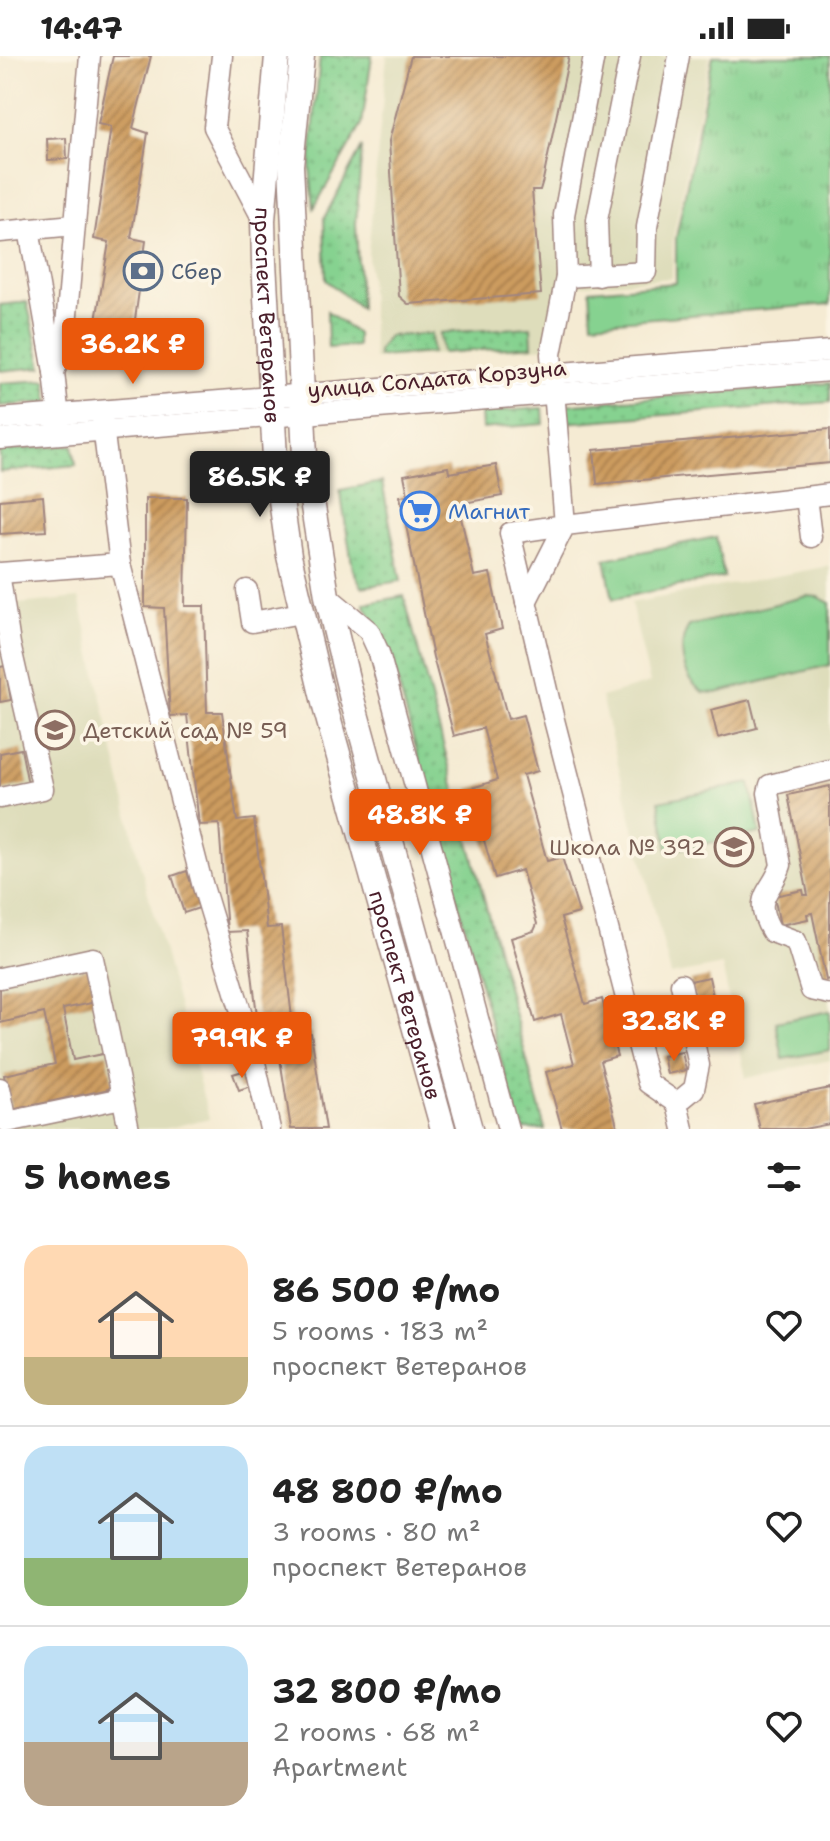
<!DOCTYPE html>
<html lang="en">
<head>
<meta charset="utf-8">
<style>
  :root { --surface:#fff; --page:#f2f2f2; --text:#222; --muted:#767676; --line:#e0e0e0; --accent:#ea580c }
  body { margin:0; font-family:"Shantell Sans",sans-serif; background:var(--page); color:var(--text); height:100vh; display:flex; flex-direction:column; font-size:30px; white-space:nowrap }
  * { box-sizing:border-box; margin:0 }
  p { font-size:26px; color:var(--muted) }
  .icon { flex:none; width:44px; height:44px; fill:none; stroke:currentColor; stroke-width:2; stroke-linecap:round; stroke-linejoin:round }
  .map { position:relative; height:1073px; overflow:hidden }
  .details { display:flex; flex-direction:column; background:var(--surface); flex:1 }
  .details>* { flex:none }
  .price { position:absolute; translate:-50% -68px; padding:0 18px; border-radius:8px; background:var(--accent); color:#fff; font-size:26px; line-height:52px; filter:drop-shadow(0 2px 4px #0008) }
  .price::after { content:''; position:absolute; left:50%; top:48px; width:24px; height:18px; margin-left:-12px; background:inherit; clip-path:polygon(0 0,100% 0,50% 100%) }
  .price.active { background:#222; color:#fff }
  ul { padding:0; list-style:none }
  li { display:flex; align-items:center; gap:24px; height:200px; padding:0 24px }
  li+li { border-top:2px solid var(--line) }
  li span { display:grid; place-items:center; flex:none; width:224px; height:160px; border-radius:24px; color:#555 }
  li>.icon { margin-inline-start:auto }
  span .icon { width:96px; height:96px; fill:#fffc; stroke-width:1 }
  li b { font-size:34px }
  h2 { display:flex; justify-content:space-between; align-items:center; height:96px; padding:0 24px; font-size:34px }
  .status { display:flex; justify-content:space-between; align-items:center; height:56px; padding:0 40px; background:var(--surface); direction:ltr }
  .status svg { height:22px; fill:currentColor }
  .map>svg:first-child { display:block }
  .built { fill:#deddbb }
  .grass { fill:url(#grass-dots); stroke:#68785e; stroke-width:2 }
  .park { fill:url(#park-tufts); stroke:#68785e; stroke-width:2 }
  .garden { fill:#86d290; stroke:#68785e; stroke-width:2 }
  .building { fill:url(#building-hatch) }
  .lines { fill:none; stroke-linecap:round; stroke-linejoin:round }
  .minor-casing { stroke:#a0857f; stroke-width:23 }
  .major-casing { stroke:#a0857f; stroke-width:27 }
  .minor { stroke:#fff; stroke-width:20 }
  .major { stroke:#fff; stroke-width:24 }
  .labels { text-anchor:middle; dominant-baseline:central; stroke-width:7; stroke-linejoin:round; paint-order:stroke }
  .service-label { font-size:22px; fill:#4e5e75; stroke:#fcf5e5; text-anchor:start }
  .street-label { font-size:22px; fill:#4a1f2b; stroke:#fcf5e5 }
  .shop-label { font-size:22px; fill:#366cbe; stroke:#fcf5e5; text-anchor:start }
  .education-label { font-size:22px; fill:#785e54; stroke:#fcf5e5; text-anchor:start }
</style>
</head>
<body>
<div class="status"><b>14:47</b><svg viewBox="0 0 49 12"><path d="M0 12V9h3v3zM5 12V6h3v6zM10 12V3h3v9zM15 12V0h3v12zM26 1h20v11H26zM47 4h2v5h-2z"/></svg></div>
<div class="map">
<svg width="830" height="1073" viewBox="0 0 830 1073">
  <defs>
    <pattern id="grass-dots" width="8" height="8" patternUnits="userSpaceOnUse" patternTransform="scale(2)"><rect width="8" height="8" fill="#86d290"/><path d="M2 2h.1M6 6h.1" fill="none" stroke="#75b47c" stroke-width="1.8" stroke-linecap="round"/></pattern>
    <pattern id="park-tufts" width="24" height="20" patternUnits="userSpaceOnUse" patternTransform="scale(2)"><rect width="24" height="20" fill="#86d290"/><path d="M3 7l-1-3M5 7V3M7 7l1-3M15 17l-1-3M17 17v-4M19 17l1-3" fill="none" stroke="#75b47c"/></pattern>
    <pattern id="building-hatch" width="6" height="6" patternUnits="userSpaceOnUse" patternTransform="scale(2)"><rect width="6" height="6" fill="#cc9b5e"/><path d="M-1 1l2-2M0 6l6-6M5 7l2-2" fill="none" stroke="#a87e4e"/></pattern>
  </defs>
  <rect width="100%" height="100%" fill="#fcf5e5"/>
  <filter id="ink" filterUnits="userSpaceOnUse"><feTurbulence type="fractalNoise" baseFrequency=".0125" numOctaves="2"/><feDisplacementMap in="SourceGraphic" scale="16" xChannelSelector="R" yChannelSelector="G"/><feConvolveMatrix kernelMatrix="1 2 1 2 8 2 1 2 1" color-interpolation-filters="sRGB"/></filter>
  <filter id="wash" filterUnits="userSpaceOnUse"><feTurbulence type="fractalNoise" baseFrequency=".006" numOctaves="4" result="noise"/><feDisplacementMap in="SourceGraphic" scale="32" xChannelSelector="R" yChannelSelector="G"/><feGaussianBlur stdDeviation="1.8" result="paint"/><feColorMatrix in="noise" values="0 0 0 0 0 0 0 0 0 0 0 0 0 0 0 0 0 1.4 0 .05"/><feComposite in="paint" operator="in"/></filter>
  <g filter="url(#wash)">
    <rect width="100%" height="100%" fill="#f5ebd3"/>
    <g class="built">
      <path d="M387 0H710L673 181 672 222 571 230 562 290 374 303 368 198Z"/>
      <path d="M830 510V1004L746 1022 722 909 671 919 601 641 650 627 631 547Z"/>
      <path d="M79 542 137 797 209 1062 165 1073H0V550Z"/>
    </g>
    <g class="grass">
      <path d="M320 0H372L362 68 314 152 310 112Z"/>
      <path d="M362 91 356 168 360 252 326 224 324 162Z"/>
      <path d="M27 246 42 311 0 315V249Z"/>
      <path d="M327 255 357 278V290L328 292Z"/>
      <path d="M531 271 532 290 442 297 440 277Z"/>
      <path d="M431 278 432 297 378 301V295L388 280Z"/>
      <path d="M46 324 49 346 0 350V327Z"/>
      <path d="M830 327V346L564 367 563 349Z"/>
      <path d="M543 352 544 368 482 373 481 356Z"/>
      <path d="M73 389 76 409 0 416V395Z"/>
      <path d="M382 426 401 525 362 531 353 514 340 434Z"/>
      <path d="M404 540 545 1073H520L389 594 364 548Z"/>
    </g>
    <g class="park">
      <path d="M713 0H830V248L592 267 590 234 676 227V182Z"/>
      <path d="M716 481 724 521 613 543 605 503Z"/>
    </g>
    <g class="garden">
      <path d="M807 540 818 541 830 547V609L716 637 703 636C683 623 676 590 689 570Z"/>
      <path d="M750 727 760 777 668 795 659 745Z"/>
      <path d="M830 955V994L783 1003 776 966Z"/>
    </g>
    <g id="blocks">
      <g class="building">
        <path d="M113 0H151L133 72 148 77 131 182 146 185 131 292 93 283 109 186 94 183 111 71 98 68Z"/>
        <path d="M411 0H569L543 124 540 134H532L541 238 408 248 399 240 389 85Z"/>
        <path d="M66 82 67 103 48 104 47 83Z"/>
        <path d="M830 373V407L597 428 594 394Z"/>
        <path d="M496 409 502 440 458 448 474 520 490 517 502 573 485 578 508 663 523 659 538 715 523 719 547 805 562 801 579 857 561 862 585 948 602 943 617 1000 600 1005 618 1073H562L546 1016 574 1008 561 958 535 966 511 882 534 875 537 868 522 814 495 822 469 733 497 724 483 672 454 680 433 601 400 440 408 439 404 419 448 411 449 417Z"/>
        <path d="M43 440 46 475 0 478V444Z"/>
        <path d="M145 442H187L185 550H204L207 656H222L237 765 254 763 267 872 281 871 294 978 311 977 326 1073H291L277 983 260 985 247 875 227 876 219 768 199 769 187 659 170 660 164 552 145 551Z"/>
        <path d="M5 610 11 644 0 646V611Z"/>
        <path d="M750 644 757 672 718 682 711 654Z"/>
        <path d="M21 693 28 728 0 734V697Z"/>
        <path d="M830 730V923L826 924 812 857 807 858 808 863 780 869 774 840 803 834 804 839H808L788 739Z"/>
        <path d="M187 815 199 852 184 857 172 820Z"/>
        <path d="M89 912 96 946 63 953 73 1004 107 997 114 1032 11 1054 4 1019 55 1008 44 957 0 967V931Z"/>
        <path d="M709 921 719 969 701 973 690 925Z"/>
        <path d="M682 996 686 1014 667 1018 663 1000Z"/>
        <path d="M246 1014 251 1030 239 1034 233 1018Z"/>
        <path d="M830 1032V1068L804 1073H760L754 1048Z"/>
      </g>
    </g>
  </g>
  <g filter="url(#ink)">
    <use href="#blocks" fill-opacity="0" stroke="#a0857f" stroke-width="2"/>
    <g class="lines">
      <defs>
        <g id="minor">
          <path d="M222 0 214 71 263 164"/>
          <path d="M594 0 564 159 566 221 551 298 565 469 510 477 553 660 648 1027 677 1047 683 1073"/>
          <path d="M29 173 54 316"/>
          <path d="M0 176 74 169"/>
          <path d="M599 220 597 164 630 0"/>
          <path d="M566 221 646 216 647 171 679 0"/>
          <path d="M102 362 120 508 202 827 251 989 270 1073"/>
          <path d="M0 363 830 295"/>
          <path d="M60 372 54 316 64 292 90 0"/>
          <path d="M0 383 830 315"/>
          <path d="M806 441 811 481"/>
          <path d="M0 517 120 508"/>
          <path d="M0 523 10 588 43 733 0 742"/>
          <path d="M247 534 252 566 301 557"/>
          <path d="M327 540 369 575 379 597 508 1073"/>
          <path d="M526 546 565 469 830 438"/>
          <path d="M830 714 770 729 768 737 781 809C773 836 750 841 772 876L796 885 811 934 830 938"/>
          <path d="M0 922 93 902 129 1073"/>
          <path d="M0 1032 7 1066 122 1042"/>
          <path d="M677 1047 694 1033 699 1009 681 928"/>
        </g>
        <g id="major">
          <path id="s1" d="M277 0 263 164 264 206 275 402 289 500 325 651 443 1073"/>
          <path d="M302 0 291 109 305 400 327 540 352 643 470 1073"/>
        </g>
      </defs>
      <use href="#minor" class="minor-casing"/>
      <use href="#major" class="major-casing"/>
      <use href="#minor" class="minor"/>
      <use href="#major" class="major"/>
    </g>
  </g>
  <defs>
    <symbol id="bank-ring" viewBox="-11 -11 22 22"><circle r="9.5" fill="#fcf5e5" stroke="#5c6f8a" stroke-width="1.5"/><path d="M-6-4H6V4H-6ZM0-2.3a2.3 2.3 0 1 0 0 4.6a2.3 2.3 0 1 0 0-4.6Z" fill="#5c6f8a"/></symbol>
    <symbol id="supermarket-ring" viewBox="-11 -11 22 22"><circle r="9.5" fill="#fcf5e5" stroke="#3f7fe0" stroke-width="1.5"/><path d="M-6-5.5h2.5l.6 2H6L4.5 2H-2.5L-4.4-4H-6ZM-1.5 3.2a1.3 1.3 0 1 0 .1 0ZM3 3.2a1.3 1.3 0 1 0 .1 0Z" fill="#3f7fe0"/></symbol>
    <symbol id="school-ring" viewBox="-11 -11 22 22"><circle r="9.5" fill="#fcf5e5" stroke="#8d6e63" stroke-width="1.5"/><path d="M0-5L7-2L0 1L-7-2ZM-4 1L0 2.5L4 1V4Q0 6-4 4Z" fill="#8d6e63"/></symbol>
  </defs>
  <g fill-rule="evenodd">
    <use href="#bank-ring" x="121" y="193" width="44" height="44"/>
    <use href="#supermarket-ring" x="398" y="433" width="44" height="44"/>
    <use href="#school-ring" x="33" y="652" width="44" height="44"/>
    <use href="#school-ring" x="712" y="769" width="44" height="44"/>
  </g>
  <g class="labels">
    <g class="service-label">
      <text x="171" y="215">Сбер</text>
    </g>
    <g class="street-label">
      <text stroke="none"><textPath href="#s1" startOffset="260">проспект Ветеранов</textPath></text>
      <text transform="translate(437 323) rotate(-5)">улица Солдата Корзуна</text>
      <text stroke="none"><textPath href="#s1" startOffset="956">проспект Ветеранов</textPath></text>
    </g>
    <g class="shop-label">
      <text x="448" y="455">Магнит</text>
    </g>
    <g class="education-label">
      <text x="83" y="674">Детский сад № 59</text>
      <text x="706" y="791" text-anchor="end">Школа № 392</text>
    </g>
  </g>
</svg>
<b class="price" style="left:133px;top:330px">36.2K ₽</b>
<b class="price active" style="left:260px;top:463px">86.5K ₽</b>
<b class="price" style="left:420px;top:801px">48.8K ₽</b>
<b class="price" style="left:674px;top:1007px">32.8K ₽</b>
<b class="price" style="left:242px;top:1024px">79.9K ₽</b>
</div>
<section class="details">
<h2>5 homes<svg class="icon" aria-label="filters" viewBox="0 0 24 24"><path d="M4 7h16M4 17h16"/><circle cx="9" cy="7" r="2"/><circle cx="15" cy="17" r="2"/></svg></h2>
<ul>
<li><span style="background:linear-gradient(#ffd9b3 70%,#c2b280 0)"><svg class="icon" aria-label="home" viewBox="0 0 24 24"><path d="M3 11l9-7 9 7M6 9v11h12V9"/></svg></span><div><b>86 500 ₽/mo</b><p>5 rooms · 183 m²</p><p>проспект Ветеранов</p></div><svg class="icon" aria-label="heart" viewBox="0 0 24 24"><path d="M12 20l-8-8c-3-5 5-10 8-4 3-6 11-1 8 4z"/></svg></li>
<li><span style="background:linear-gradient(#bfe0f5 70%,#8fb573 0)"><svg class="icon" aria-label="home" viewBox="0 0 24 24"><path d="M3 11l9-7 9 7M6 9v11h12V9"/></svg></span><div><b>48 800 ₽/mo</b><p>3 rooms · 80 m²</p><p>проспект Ветеранов</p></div><svg class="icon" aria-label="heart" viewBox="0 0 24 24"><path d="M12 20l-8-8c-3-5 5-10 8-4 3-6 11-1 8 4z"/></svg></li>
<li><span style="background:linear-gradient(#bfe0f5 60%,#b9a48a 0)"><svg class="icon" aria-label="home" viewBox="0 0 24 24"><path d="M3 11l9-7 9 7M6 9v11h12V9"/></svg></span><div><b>32 800 ₽/mo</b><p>2 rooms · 68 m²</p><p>Apartment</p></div><svg class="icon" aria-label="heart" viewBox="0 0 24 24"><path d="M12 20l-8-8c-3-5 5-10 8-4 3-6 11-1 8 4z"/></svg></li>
</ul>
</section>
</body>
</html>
